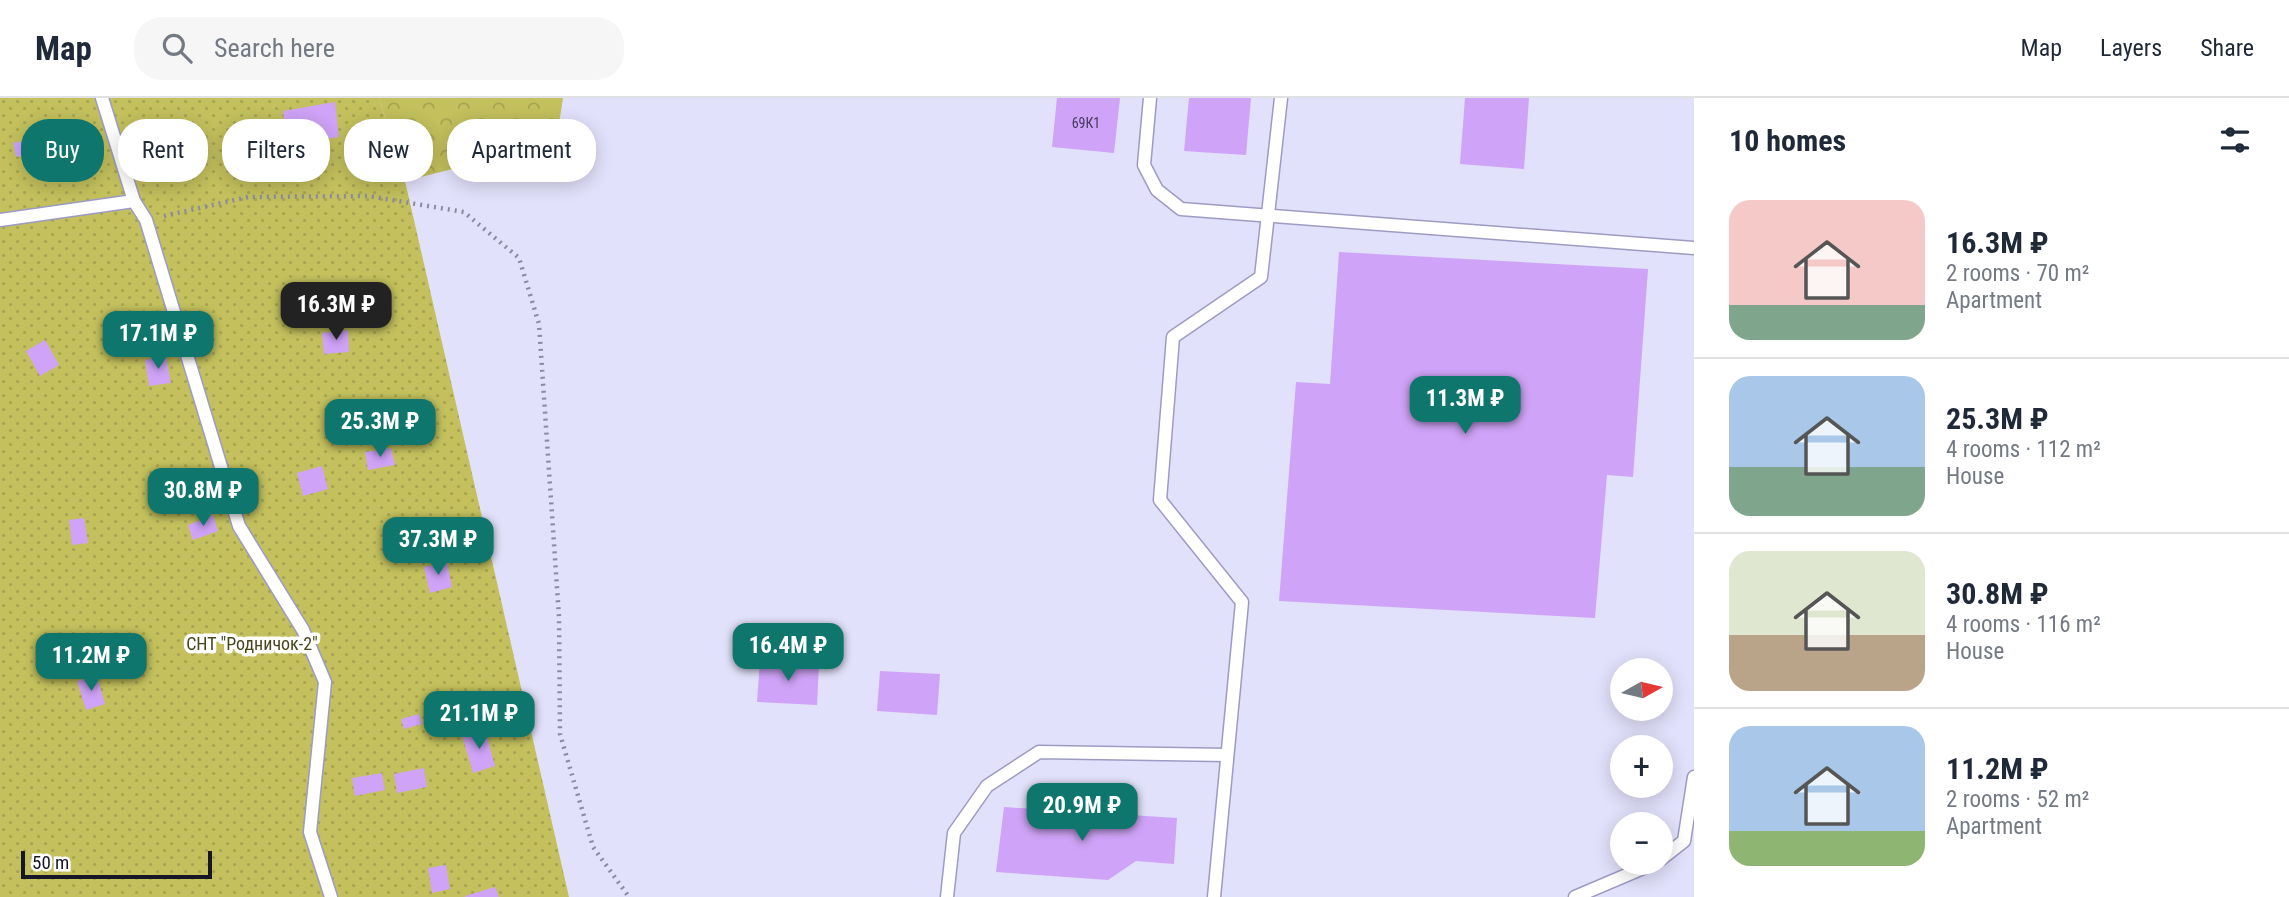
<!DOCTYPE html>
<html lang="en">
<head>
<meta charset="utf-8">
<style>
  :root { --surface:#fff; --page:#f6f6f7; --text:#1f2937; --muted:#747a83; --line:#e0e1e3; --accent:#0f766e }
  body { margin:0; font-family:"Roboto Condensed",sans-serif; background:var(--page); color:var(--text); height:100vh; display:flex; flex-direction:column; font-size:26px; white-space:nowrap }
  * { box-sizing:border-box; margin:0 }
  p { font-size:23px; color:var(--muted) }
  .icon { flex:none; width:38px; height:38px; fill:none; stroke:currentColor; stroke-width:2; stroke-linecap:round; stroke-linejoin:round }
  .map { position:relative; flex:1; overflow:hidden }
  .panel { display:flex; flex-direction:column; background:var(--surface); width:595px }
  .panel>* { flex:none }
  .banner { position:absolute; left:21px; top:21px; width:665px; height:63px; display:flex; gap:14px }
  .needle { width:46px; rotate:82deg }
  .buttons { position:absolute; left:1610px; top:560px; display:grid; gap:14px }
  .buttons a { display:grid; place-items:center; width:63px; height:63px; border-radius:50%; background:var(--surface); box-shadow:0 4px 18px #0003; font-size:35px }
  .scale { position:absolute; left:21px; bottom:18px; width:191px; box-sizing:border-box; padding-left:7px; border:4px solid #171626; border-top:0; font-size:19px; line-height:24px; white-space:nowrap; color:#171626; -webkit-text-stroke:5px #fff; paint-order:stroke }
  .price { position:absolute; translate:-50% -60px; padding:0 16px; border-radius:14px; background:var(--accent); color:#fff; font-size:23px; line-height:46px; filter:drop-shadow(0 2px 4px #0008) }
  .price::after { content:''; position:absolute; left:50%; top:42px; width:21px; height:16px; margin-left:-10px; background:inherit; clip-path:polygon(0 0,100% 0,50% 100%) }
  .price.current { background:#222; color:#fff }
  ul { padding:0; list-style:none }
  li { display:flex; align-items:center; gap:21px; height:175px; padding:0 35px }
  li+li { border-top:2px solid var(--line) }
  li span { display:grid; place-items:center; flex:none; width:196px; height:140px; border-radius:21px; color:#555 }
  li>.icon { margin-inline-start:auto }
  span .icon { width:84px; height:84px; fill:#fffc; stroke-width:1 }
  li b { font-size:30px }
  h2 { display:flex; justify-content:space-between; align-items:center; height:84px; padding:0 35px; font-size:30px }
  .pill { padding:0 24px; border-radius:28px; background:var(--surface); box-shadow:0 4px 18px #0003; font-size:24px; line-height:63px }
  .pill.current { background:var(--accent); color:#fff }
  header { display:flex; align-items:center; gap:42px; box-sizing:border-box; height:98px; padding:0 35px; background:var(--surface); border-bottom:2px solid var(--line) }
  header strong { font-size:33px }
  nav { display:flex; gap:38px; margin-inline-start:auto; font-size:24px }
  .search { width:490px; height:63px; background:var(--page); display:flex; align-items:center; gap:18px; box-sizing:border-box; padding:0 24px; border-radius:28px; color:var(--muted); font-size:26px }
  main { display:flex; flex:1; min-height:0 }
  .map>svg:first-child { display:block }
  .forest { fill:url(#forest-crowns) }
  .garden { fill:url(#garden-dots) }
  .building { fill:#cfa3f7 }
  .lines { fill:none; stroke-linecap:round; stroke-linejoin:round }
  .service-casing { stroke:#9d9bc4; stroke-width:15 }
  .path { stroke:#8b8aa0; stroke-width:4.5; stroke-dasharray:2 5; stroke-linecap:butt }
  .service { stroke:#fff; stroke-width:12 }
  .labels { text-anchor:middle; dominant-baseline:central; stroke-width:7; stroke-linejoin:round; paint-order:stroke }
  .number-label { font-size:14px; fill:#45395a }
  .park-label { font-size:18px; fill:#48471c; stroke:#fff }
</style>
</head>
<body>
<header>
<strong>Map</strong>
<div class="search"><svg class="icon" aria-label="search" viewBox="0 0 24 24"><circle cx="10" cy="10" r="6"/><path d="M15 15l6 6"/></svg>Search here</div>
<nav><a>Map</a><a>Layers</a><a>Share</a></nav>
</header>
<main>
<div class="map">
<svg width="1694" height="799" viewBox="0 0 1694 799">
  <defs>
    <pattern id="forest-crowns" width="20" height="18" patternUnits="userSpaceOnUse" patternTransform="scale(1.75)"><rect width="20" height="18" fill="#c3c05d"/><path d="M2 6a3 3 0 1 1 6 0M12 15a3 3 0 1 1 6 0" fill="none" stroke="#a7a451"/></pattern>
    <pattern id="garden-dots" width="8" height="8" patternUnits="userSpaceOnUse" patternTransform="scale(1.75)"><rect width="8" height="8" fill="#c3c05d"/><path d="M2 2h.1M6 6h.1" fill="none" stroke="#a7a451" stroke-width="1.8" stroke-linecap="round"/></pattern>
  </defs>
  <rect width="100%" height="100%" fill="#e2e1fb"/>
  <path class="forest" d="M379 0H563L556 45 405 83Z"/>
  <path class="garden" d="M0 0H379L405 83 569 799H0Z"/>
  <g class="building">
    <path d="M1057 0H1120L1114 55 1052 49Z"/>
    <path d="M1189 0H1251L1246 57 1184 53Z"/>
    <path d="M1465 0H1529L1524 71 1460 66Z"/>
    <path d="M335 4 339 39 287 47 283 13Z"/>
    <path d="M37 40 40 54 16 59 13 45Z"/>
    <path d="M1339 154 1648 171 1633 379 1607 377 1595 520 1279 503 1296 284 1330 286Z"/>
    <path d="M348 232 349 254 324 256 322 235Z"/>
    <path d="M45 242 59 267 40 278 26 253Z"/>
    <path d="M166 258 171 285 149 288 145 262Z"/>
    <path d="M391 350 395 367 368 372 365 354Z"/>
    <path d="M322 368 328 391 303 398 297 375Z"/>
    <path d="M213 417 218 433 193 442 188 427Z"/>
    <path d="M84 420 88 445 72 447 69 422Z"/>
    <path d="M447 464 452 489 430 495 424 469Z"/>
    <path d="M760 563 819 567 817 607 757 604Z"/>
    <path d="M880 573 940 576 937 617 877 613Z"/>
    <path d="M97 578 105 606 86 612 77 583Z"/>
    <path d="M419 616 422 626 404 631 401 621Z"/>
    <path d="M485 631 495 668 473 675 462 637Z"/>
    <path d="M424 670 427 689 397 695 394 676Z"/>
    <path d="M382 675 385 692 355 698 352 680Z"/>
    <path d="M1004 709 1177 720 1174 766 1136 763 1108 782 996 774Z"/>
    <path d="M446 767 450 791 432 795 428 770Z"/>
    <path d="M495 789 499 799H465V798Z"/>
  </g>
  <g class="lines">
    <defs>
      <g id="service">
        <path d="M102 0 134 103 146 122 239 428 303 532 325 584 310 734 331 799"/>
        <path d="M1150 0 1144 67 1157 92 1181 111 1694 150"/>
        <path d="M0 122 134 103"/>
        <path d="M1661 761 1684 743 1694 679"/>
        <path d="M947 799 954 735 987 688 1039 654 1227 657"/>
        <path d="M1214 799 1242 504 1160 402 1173 239 1261 179 1281 0"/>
        <path d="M1575 799 1655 765"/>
      </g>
    </defs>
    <use href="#service" class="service-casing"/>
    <path class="path" d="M164 118 248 99 368 98 464 114 519 160 539 226 559 519 560 636 593 749 629 799"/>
    <use href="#service" class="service"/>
  </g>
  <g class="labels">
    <g class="number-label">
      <text x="1086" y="25">69К1</text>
    </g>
    <g class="park-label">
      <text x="252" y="545">СНТ "Родничок-2"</text>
    </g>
  </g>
</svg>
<div class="buttons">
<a><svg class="needle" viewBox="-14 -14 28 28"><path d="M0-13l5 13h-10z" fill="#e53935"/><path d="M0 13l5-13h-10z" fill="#747a83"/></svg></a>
<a>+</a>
<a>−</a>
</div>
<div class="scale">50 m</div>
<b class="price current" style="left:336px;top:244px">16.3M ₽</b>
<b class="price" style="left:158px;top:273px">17.1M ₽</b>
<b class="price" style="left:1465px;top:338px">11.3M ₽</b>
<b class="price" style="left:380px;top:361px">25.3M ₽</b>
<b class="price" style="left:203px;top:430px">30.8M ₽</b>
<b class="price" style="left:438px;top:479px">37.3M ₽</b>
<b class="price" style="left:788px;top:585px">16.4M ₽</b>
<b class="price" style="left:91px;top:595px">11.2M ₽</b>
<b class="price" style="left:479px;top:653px">21.1M ₽</b>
<b class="price" style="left:1082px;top:745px">20.9M ₽</b>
<div class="banner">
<a class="pill current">Buy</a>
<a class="pill">Rent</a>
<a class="pill">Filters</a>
<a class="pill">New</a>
<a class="pill">Apartment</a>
</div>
</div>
<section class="panel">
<h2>10 homes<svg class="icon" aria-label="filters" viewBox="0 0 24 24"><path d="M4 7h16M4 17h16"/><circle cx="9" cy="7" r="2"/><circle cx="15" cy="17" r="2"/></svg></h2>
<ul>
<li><span style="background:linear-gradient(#f6c9c9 75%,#7fa58c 0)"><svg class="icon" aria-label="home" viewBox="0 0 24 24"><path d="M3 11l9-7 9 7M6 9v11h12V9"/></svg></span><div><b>16.3M ₽</b><p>2 rooms · 70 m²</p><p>Apartment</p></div></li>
<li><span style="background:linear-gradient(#a9c7e8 65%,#7fa58c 0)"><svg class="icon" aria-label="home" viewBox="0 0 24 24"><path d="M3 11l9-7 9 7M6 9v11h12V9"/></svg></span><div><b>25.3M ₽</b><p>4 rooms · 112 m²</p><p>House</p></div></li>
<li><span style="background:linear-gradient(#dfe7d0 60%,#b9a48a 0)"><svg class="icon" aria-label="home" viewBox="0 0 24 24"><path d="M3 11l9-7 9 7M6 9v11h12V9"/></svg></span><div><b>30.8M ₽</b><p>4 rooms · 116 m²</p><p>House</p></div></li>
<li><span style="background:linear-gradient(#a9c7e8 75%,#8fb573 0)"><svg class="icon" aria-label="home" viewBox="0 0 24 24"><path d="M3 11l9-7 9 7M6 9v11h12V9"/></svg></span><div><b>11.2M ₽</b><p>2 rooms · 52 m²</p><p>Apartment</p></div></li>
</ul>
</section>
</main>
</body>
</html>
